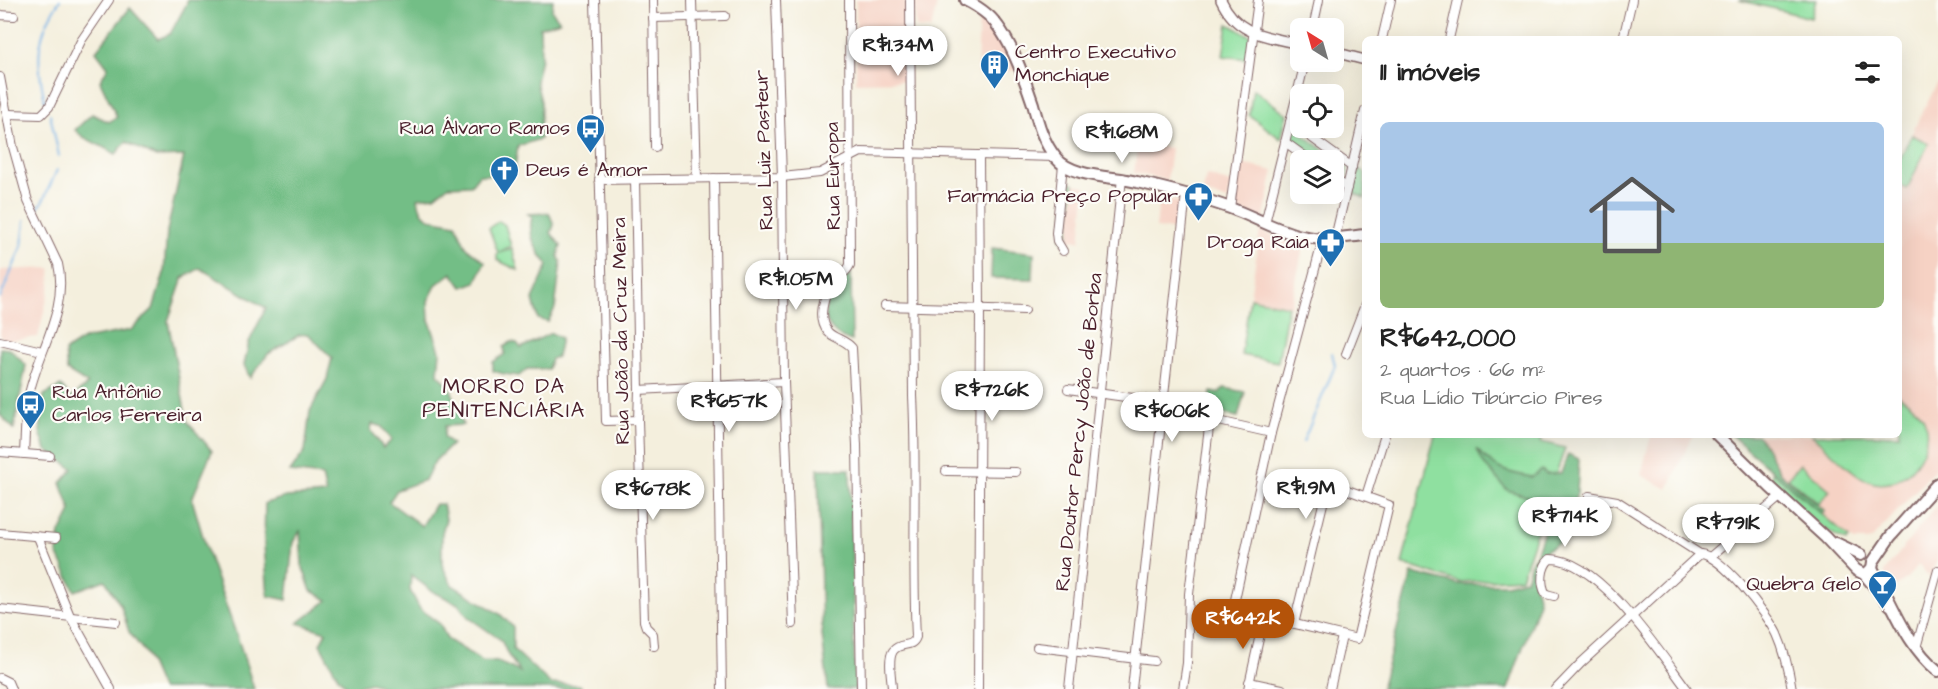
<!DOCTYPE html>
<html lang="pt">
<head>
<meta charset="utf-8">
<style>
  :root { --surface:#fff; --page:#f2f2f2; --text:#222; --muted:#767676; --line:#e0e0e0; --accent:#b45309 }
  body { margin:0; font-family:"Architects Daughter",sans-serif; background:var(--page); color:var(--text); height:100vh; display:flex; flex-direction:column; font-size:22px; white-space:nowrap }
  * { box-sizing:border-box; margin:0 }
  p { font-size:20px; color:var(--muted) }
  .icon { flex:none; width:33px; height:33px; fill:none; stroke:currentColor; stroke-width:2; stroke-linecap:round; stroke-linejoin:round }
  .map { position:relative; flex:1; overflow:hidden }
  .panel { position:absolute; left:1362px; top:36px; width:540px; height:402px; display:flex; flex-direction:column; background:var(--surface); border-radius:9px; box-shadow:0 6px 24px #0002 }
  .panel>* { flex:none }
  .needle { width:39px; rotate:323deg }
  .fabs { position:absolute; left:1290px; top:18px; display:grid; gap:12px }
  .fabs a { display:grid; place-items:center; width:54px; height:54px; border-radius:9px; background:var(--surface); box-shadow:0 6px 24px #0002; font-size:30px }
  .price { position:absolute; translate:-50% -51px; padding:0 14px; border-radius:21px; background:#fff; color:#222; font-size:20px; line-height:39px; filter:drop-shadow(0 2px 3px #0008) }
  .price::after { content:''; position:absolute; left:50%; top:36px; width:18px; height:14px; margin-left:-9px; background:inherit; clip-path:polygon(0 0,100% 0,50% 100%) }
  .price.active { background:var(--accent); color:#fff }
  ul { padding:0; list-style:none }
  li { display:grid; align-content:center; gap:12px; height:318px; padding:0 18px }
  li+li { border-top:2px solid var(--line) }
  li span { display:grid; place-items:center; height:186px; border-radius:9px; color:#555 }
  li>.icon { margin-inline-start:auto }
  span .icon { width:108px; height:108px; fill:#fffc; stroke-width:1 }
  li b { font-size:26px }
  h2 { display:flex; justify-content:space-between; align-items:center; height:72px; padding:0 18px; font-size:26px }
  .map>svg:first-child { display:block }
  .built { fill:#f6d2c4 }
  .green { fill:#8fe0a0; stroke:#6c8066; stroke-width:1.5 }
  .forest { fill:#73be86; stroke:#5e6e58; stroke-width:1.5; fill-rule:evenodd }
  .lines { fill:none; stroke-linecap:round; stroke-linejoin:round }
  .stream { stroke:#75b1e6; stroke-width:2 }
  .minor-casing { stroke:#866869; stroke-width:10 }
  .tertiary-casing { stroke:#866869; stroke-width:12 }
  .secondary-casing { stroke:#866869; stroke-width:14 }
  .minor { stroke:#fff; stroke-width:8 }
  .tertiary { stroke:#fff; stroke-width:9 }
  .secondary { stroke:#fff; stroke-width:10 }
  .labels { text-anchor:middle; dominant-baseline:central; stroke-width:4.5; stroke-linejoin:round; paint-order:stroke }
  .poi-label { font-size:20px; fill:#4a1f2b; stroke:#fdfcf7; text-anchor:end }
  .street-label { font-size:20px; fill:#4a1f2b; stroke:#fdfcf7 }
  .neighbourhood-label { font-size:21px; letter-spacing:1.5px; fill:#4a1f2b; stroke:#fdfcf7 }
</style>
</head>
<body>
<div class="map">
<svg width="1938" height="689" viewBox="0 0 1938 689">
  <rect width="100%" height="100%" fill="#fdfcf7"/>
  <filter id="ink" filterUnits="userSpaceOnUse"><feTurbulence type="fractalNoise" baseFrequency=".0167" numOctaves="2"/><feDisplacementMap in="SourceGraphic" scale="12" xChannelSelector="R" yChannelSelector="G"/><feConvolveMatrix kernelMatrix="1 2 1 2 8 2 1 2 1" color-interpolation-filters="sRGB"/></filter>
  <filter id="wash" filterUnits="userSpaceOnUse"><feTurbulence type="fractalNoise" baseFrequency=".008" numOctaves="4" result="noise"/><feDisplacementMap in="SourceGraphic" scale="24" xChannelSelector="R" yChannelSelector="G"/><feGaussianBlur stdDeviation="1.35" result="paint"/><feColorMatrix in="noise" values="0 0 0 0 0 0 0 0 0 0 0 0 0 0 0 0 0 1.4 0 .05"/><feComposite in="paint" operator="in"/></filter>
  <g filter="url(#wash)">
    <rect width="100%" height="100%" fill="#f4efdd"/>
    <g class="built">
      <path d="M856 0H906L907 81 856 82Z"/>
      <path d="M915 0H938L931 29 916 28Z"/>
      <path d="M979 16 994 32 1015 70 977 75Z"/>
      <path d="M1938 82V466L1872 539 1867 541H1855L1849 538 1730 435H1899V158Z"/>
      <path d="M1138 144 1171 148 1167 180 1134 173Z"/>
      <path d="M1241 164 1274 171 1263 221 1235 207Z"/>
      <path d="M1206 175 1230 183 1228 201 1203 192Z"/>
      <path d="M1074 184 1086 186 1080 241 1068 240Z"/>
      <path d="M1159 198 1181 202 1177 230 1156 228Z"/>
      <path d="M1260 230 1303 247 1291 306 1250 298Z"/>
      <path d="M51 268 50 286 38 337 6 341 0 336V270Z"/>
      <path d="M1651 435H1693L1668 489 1641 475Z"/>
      <path d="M1938 504V559L1930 578 1919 564 1906 579 1889 592 1884 572Z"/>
    </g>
    <g class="green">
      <path d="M1739 0H1816L1811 18Z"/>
      <path d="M1228 24 1251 36 1247 59 1223 56Z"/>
      <path d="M1253 89 1287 114 1281 139 1249 115Z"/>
      <path d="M1293 127 1348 168 1344 184 1334 175V160H1314L1289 142Z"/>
      <path d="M1912 135 1929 143 1907 189 1899 185V161Z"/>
      <path d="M1359 169 1365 173V198L1353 193Z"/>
      <path d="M1070 182 1074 184 1068 240 1064 242 1061 239Z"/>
      <path d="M499 221 505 225 511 246 498 253 489 228Z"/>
      <path d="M512 248 518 270 497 260V254Z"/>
      <path d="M1250 298 1288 306 1278 362 1241 355Z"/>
      <path d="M1899 395C1906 401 1919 409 1923 417 1937 446 1907 490 1874 483 1858 480 1826 447 1812 435H1899Z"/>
      <path d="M1435 435H1543L1541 442 1565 448 1521 578 1459 582 1402 564Z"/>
      <path d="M1800 464 1830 490 1819 504 1788 478Z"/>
      <path d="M1772 471 1849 538 1846 541C1817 527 1795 506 1771 485Z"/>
    </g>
    <g class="forest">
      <path d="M187 0H553L552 11 560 21 540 27 541 58 536 81 541 102 540 139 518 146 514 175H479L471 185 448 186 435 196 418 198C421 223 435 219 456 224L466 247 485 262 476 282 462 287 452 273 437 284 428 301 429 319 440 351 438 374 450 386 463 425 445 426 444 437 452 444 435 461 425 480 397 490 389 502 422 526 435 504H443L446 519 442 533V565L452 585 500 614 513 627V649L551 684 580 685 582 689H388L371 683 349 689 338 677 320 644 326 632 298 623 328 600 311 591 302 565 300 531 293 542 287 600 268 596 264 545 265 503 286 497 326 494 322 476 290 472 305 451 310 411 327 379 332 358 308 334 299 335 268 354 250 378 244 365 249 342 266 308 200 268 183 278 168 321 187 421 212 451 192 499 208 554 241 648 254 689H161L146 654 129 632 121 606 105 580 75 591 57 553 60 533 71 511 61 483 73 469 46 450 40 432 44 395 61 386 71 398 88 384 67 371 65 351 84 339 131 330 153 309 164 273 167 231 184 156 156 157 126 142 116 154 83 137 75 130 92 114 109 122 117 117 100 81 108 67 96 51 130 8 158 39 170 34 187 3ZM372 424 381 426 392 440 383 448 371 430ZM411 575 432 591 458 604 468 617 501 640 508 655 520 672 498 662 482 661 447 639 440 624 420 609 410 590Z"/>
      <path d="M549 213 554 225 551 233 561 246 558 256 561 262 555 308 548 322 538 319 533 299 548 265C537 252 527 235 532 217L528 214Z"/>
      <path d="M992 248 1034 253 1033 279 991 278Z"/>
      <path d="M851 272 852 341C828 335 818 315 831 293 836 284 844 278 851 272Z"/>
      <path d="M551 333 561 338 557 357 551 359 548 369H527L519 376 504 374 493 371V362L505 354 504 347 511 342 517 343 521 348Z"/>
      <path d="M0 348 10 349 26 365 14 429 0 415Z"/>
      <path d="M1224 388 1245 392 1238 417 1209 411 1211 392 1219 393Z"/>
      <path d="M1731 435H1757L1761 439 1781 474 1825 511 1822 514Z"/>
      <path d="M1476 449C1498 470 1502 472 1532 477L1542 470 1546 474 1561 473 1568 454 1579 459 1577 493 1559 543 1546 550 1538 564 1535 584 1539 602 1508 689H1381L1412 573 1457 584H1506L1526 579 1532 560 1536 555 1550 513 1529 497 1507 490 1484 464Z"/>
      <path d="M818 469H850L855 682 857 689H828L822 634Z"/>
    </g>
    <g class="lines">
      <g class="stream">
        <path d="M45 102C36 60 35 37 60 0"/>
        <path d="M50 114 59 156"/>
        <path d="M37 209 42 203 57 170"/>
        <path d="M0 298 22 246 25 220"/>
        <path d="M1303 442 1335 366 1332 353"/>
      </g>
    </g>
  </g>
  <g filter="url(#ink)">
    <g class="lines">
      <defs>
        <g id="minor">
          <path d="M595 0 606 421 638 420"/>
          <path d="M653 0 655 147"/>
          <path d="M692 0 697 178"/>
          <path d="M776 0 782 177 784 382 793 624"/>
          <path d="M849 0 850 265C846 273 840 276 834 283 823 294 817 319 828 332 835 339 846 340 852 348L857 445 861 689"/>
          <path d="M0 15 14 16"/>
          <path d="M653 18 725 16"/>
          <path d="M1313 28 1319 0"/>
          <path d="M1382 39 1391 0"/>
          <path d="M1449 39 1458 0"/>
          <path d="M1623 39 1632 0"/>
          <path d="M0 77 13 147 28 201 58 264C69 310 36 355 28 399 25 417 25 436 24 454"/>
          <path d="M8 114 41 115 49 107 81 41 109 0"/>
          <path d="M1290 122 1352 167"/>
          <path d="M1285 142 1310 160"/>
          <path d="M1063 165 1056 233 1057 241 1063 251"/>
          <path d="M714 178 722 689"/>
          <path d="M1334 178 1347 188"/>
          <path d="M635 179 639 390 638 420 644 621 646 627 653 634 654 646"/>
          <path d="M599 180 782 177 820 173 861 152 1055 157"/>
          <path d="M1230 208 1258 0"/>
          <path d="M1265 223 1305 62"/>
          <path d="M1335 238 1365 111"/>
          <path d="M885 306 1025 310"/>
          <path d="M0 341 42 351"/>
          <path d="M1346 354 1365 305"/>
          <path d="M1068 389 1190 406"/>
          <path d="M639 390 784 382"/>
          <path d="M0 452 50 456"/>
          <path d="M946 471 1016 472"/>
          <path d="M1366 496 1385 435"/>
          <path d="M1589 496 1617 501 1700 554C1721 554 1768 615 1777 634 1785 652 1789 670 1792 689"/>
          <path d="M0 533 56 538"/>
          <path d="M38 537 70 616 111 689"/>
          <path d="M1710 557 1780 497"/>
          <path d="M1554 596 1546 594C1540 584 1541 567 1550 559 1598 558 1660 653 1687 689"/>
          <path d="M0 609 116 622"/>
          <path d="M1294 624 1328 483 1389 505 1357 639 1233 609 1271 433 1323 239"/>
          <path d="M1037 647 1154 661"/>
          <path d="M1916 648 1938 570"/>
          <path d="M0 678 8 682 11 689"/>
          <path d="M1249 682 1282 689"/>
          <path d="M892 689C892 679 887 660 893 651 900 641 912 649 916 637 912 557 917 477 913 396L910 0"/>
          <path d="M978 689 980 309 979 155"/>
          <path d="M1069 689 1122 178"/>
          <path d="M1132 689 1186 194"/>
          <path d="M1183 689 1187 663 1189 594 1210 419 1271 433"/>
          <path d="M1248 689 1264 616"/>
          <path d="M1330 689 1342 636"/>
          <path d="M1556 689 1581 663 1700 554"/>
        </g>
        <g id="tertiary">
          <path d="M1221 0C1238 36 1266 36 1300 44"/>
          <path d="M1334 52 1365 60"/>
        </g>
        <g id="secondary">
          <path d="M965 0C973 4 981 9 988 15 1009 34 1024 77 1033 104 1038 123 1043 142 1056 158 1072 178 1114 176 1137 182 1168 189 1199 197 1230 208 1255 217 1279 232 1306 237 1326 241 1345 237 1365 235"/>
          <path d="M1717 435 1770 487 1825 537 1856 570 1864 574 1890 605"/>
          <path d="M1836 543 1861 555"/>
          <path d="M1872 568C1893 603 1905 644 1938 671"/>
          <path d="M1867 573 1872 568 1873 562 1890 537 1938 483"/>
        </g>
      </defs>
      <use href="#minor" class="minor-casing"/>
      <use href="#tertiary" class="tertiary-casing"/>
      <use href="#secondary" class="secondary-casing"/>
      <use href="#minor" class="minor"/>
      <use href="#tertiary" class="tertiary"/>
      <use href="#secondary" class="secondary"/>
    </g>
  </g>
  <defs>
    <symbol id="building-pin" viewBox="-11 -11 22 30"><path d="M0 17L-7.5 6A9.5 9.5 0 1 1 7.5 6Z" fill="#1f6fb2" stroke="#fdfcf7"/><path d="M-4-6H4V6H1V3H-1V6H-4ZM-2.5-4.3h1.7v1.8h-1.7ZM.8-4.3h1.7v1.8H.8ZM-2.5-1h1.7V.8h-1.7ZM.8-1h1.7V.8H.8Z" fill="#fff"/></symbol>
    <symbol id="bus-pin" viewBox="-11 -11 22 30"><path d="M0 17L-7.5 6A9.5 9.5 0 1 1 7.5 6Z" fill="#1f6fb2" stroke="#fdfcf7"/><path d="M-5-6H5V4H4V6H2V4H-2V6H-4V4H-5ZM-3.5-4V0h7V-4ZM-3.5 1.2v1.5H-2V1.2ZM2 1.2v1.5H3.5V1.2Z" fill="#fff"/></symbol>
    <symbol id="church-pin" viewBox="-11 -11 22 30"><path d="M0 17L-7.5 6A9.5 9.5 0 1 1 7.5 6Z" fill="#1f6fb2" stroke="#fdfcf7"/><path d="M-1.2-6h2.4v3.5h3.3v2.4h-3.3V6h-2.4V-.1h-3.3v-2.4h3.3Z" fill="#fff"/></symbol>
    <symbol id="pharmacy-pin" viewBox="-11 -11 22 30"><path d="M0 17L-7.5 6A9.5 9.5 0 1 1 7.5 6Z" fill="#1f6fb2" stroke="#fdfcf7"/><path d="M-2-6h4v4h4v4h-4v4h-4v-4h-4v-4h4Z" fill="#fff"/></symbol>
    <symbol id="bar-pin" viewBox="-11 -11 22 30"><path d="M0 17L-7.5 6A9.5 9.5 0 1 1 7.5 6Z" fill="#1f6fb2" stroke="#fdfcf7"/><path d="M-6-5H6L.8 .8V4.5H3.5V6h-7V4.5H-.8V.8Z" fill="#fff"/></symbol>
  </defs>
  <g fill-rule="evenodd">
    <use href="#building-pin" x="978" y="48" width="33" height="45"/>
    <use href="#bus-pin" x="574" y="112" width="33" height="45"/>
    <use href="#church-pin" x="488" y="154" width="33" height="45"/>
    <use href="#pharmacy-pin" x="1182" y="180" width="33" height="45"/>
    <use href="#pharmacy-pin" x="1314" y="226" width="33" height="45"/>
    <use href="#bus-pin" x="14" y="388" width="33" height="45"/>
    <use href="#bar-pin" x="1866" y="568" width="33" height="45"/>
  </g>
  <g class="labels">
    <g class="poi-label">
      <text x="1015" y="52" text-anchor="start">Centro Executivo<tspan x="1015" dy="23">Monchique</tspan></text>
      <text x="570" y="128">Rua Álvaro Ramos</text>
      <text x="526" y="170" text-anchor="start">Deus é Amor</text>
      <text x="1178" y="196">Farmácia Preço Popular</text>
      <text x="1309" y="242">Droga Raia</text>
      <text x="52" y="392" text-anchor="start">Rua Antônio<tspan x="52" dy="23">Carlos Ferreira</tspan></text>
      <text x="1861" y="584">Quebra Gelo</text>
    </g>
    <g class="street-label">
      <text transform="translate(764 150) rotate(-92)">Rua Luiz Pasteur</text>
      <text transform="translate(833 176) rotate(-91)">Rua Europa</text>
      <text transform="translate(621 331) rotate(-91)">Rua João da Cruz Meira</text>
      <text transform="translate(1079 432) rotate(-84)">Rua Doutor Percy João de Borba</text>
    </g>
    <g class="neighbourhood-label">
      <text x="504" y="386">MORRO DA<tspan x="504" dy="24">PENITENCIÁRIA</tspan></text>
    </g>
  </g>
</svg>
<div class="fabs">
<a><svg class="needle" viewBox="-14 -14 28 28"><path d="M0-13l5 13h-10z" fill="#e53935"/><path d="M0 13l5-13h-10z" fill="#767676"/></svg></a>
<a><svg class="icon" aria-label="locate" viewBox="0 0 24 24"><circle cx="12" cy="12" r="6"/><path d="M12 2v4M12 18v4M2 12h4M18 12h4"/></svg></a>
<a><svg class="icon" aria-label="layers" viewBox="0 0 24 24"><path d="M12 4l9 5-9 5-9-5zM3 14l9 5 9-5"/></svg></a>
</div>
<b class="price" style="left:898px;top:77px">R$1.34M</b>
<b class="price" style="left:1122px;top:164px">R$1.68M</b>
<b class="price" style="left:796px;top:311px">R$1.05M</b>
<b class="price" style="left:992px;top:422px">R$726K</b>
<b class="price" style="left:729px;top:433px">R$657K</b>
<b class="price" style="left:1172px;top:443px">R$606K</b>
<b class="price" style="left:1306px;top:520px">R$1.9M</b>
<b class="price" style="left:653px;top:521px">R$678K</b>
<b class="price" style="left:1565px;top:548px">R$714K</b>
<b class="price" style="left:1728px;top:555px">R$791K</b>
<b class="price active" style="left:1243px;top:650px">R$642K</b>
<section class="panel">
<h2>11 imóveis<svg class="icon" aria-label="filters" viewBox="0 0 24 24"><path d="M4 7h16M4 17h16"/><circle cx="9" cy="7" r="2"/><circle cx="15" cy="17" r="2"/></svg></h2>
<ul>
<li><span style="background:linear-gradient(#a9c7e8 65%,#8fb573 0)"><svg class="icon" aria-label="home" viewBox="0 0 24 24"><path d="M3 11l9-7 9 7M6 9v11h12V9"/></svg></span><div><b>R$642,000</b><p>2 quartos · 66 m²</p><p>Rua Lídio Tibúrcio Pires</p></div></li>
</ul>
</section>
</div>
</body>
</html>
